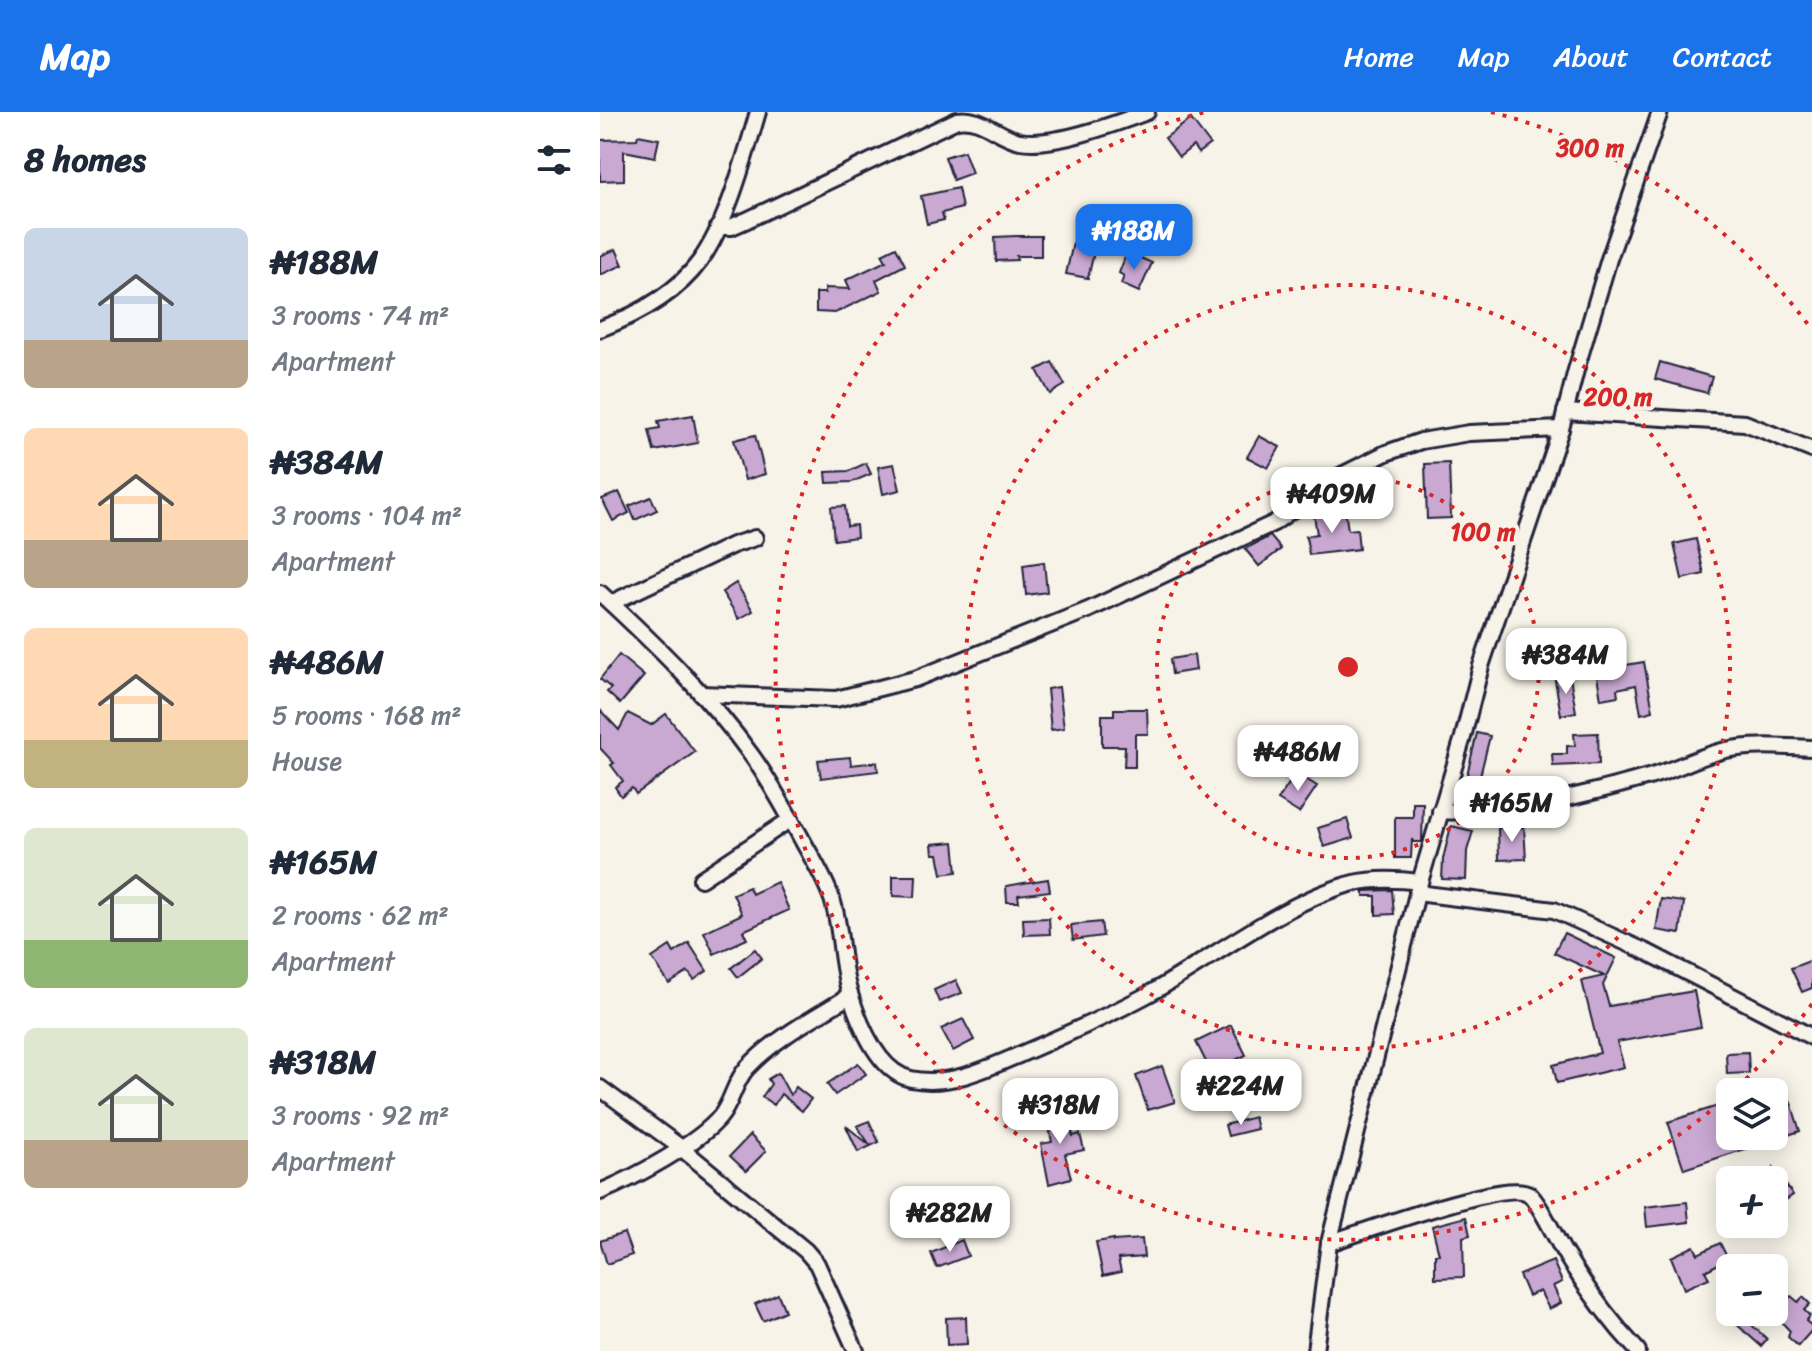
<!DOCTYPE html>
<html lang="en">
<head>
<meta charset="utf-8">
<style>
  :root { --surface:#fff; --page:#f2f2f3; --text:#1f2937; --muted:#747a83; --accent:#1a73e8 }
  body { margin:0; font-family:Sriracha,sans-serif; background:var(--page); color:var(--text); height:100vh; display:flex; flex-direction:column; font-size:30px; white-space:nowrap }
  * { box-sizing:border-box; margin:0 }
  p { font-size:26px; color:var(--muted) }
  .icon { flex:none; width:44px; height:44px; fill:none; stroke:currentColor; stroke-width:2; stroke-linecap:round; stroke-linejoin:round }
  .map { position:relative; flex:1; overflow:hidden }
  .sheet { display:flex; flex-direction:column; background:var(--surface); width:600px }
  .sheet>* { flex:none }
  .fabs { position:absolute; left:1116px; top:966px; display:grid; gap:16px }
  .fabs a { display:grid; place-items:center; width:72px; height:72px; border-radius:12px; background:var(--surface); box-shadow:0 4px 20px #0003; font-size:40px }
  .price { position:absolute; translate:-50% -68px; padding:0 18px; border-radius:16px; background:#fff; color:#222; font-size:26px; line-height:52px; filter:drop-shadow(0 2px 4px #0008) }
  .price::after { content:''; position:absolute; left:50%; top:48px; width:24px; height:18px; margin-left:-12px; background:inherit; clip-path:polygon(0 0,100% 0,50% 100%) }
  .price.selected { background:var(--accent); color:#fff }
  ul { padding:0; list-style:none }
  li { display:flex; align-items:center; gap:24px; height:200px; padding:0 24px }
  li span { display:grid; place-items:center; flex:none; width:224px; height:160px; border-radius:12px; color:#555 }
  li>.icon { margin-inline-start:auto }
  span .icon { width:96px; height:96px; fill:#fffc; stroke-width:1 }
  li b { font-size:34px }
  h2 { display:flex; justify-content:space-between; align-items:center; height:96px; padding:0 24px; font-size:34px }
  header { display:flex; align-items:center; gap:48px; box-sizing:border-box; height:112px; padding:0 40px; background:var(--accent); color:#fff }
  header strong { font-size:38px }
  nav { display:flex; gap:44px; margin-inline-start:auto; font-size:28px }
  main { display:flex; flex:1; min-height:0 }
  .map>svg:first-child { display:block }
  .building { fill:#c9a8d2; stroke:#22223b; stroke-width:2 }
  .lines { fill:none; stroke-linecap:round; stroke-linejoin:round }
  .minor-casing { stroke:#22223b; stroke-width:20 }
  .minor { stroke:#f7f3e8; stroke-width:14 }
  .ring { fill:none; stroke:#d62828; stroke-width:4; stroke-dasharray:4 8 }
  .centre { fill:#d62828; stroke:#f7f3e8; stroke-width:4 }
  .ring-label { font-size:24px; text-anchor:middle; font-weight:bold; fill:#d62828; stroke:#f7f3e8; stroke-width:8; stroke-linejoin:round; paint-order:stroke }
</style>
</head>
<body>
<header>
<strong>Map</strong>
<nav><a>Home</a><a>Map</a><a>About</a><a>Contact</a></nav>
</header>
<main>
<section class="sheet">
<h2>8 homes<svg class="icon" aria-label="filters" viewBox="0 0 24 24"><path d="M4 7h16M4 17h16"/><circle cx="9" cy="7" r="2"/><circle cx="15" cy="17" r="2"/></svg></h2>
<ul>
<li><span style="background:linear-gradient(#c9d6e8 70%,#b9a48a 0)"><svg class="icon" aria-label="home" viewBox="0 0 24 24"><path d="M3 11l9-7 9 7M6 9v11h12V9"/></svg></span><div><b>₦188M</b><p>3 rooms · 74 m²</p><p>Apartment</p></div></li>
<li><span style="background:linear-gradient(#ffd9b3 70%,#b9a48a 0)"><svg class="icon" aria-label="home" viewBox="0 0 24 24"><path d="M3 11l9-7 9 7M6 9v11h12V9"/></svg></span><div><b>₦384M</b><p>3 rooms · 104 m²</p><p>Apartment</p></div></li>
<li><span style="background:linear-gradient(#ffd9b3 70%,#c2b280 0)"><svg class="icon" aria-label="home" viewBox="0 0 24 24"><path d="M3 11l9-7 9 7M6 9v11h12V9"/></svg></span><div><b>₦486M</b><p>5 rooms · 168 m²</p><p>House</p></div></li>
<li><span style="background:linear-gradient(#dfe7d0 70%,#8fb573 0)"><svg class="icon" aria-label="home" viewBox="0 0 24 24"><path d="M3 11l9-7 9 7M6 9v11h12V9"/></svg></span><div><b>₦165M</b><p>2 rooms · 62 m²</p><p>Apartment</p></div></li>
<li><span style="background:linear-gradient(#dfe7d0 70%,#b9a48a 0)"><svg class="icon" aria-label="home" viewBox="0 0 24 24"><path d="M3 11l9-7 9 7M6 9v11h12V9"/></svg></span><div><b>₦318M</b><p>3 rooms · 92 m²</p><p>Apartment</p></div></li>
</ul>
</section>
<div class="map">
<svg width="1212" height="1239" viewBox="0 0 1212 1239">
  <rect width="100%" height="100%" fill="#f7f3e8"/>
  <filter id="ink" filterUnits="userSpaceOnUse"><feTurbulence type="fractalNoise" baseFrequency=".0125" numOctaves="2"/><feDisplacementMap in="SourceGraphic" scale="16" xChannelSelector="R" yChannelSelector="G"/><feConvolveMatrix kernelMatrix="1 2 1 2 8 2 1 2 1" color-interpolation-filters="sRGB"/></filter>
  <g filter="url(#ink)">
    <g class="building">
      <path d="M591 7 610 32 598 41 593 34 579 45 565 26Z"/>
      <path d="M38 23 59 27 55 45 24 39V68L0 69V28L37 27Z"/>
      <path d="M364 39 372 61 353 68 345 45Z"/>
      <path d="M358 76 362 96 342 101 344 108 327 112 321 84Z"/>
      <path d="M416 124H441V144H416L417 148 396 149 395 125Z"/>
      <path d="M473 131 495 136 488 166 466 162Z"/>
      <path d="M296 135 305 153 276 168 281 179 235 201 216 200V181H225V176L250 177 246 168 286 149 282 142Z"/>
      <path d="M16 137 23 153 0 163V144Z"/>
      <path d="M527 140 552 151 539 180 521 172 524 164 519 161Z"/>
      <path d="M452 250 465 273 450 282 437 258Z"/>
      <path d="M1060 250 1112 265 1107 281 1055 267Z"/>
      <path d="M93 303 98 331 54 339 49 318 60 316 58 309Z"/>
      <path d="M155 323 165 362 145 368 134 328Z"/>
      <path d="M659 324 680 335 668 356 647 345Z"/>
      <path d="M266 351 271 362 252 370 227 371 226 360 249 359Z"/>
      <path d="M849 351 851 406 827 407 825 352Z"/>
      <path d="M294 352 300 378 283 382 278 355Z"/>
      <path d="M19 380 29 401 13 409 2 387Z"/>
      <path d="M51 385 57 398 35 408 29 394Z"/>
      <path d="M245 394 247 414 256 413 257 425 234 428 231 395Z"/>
      <path d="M745 398 748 418 757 417 759 437 709 443 706 424 717 422 714 403Z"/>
      <path d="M670 424 681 437 659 454 645 437Z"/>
      <path d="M1096 427 1104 462 1082 467 1074 432Z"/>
      <path d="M444 450 447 480 426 483 423 453Z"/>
      <path d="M136 471 153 499 139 507 122 480Z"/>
      <path d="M19 543 44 564 20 592 7 580 11 576 0 567Z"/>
      <path d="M594 543 596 558 572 562 570 547Z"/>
      <path d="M1044 550 1053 599 1041 602 1036 573 1017 577 1018 584 1001 587 996 558Z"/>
      <path d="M970 565 976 600 961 603 955 568Z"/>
      <path d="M459 575 464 616 451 618 447 577Z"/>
      <path d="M514 597H547L548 622H535V655H524L525 634H502V603H514Z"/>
      <path d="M0 598 19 618 28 601 51 613 66 602 95 640 36 682 32 676 21 684 15 675 23 669 11 653 14 651 0 636Z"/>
      <path d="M877 621 890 624 879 668 896 670 894 688 863 686 866 667Z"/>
      <path d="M998 621 999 652 953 654 952 642H967V634H975L974 622Z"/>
      <path d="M250 645 251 653 277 650 278 659 221 666 218 648Z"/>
      <path d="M696 661 717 674 699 701 678 688Z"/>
      <path d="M813 691H823L822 730H813L812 727 811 746H795V705H813Z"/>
      <path d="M747 707 753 726 724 735 718 716Z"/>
      <path d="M851 714 873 719 867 739 866 768 842 767 843 747Z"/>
      <path d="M924 715 926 747 899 748 898 716Z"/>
      <path d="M354 730 357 760 342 762 338 742H333L332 732Z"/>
      <path d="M293 764H316L315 785 293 784Z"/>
      <path d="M448 767 450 779 418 783 419 790H407L406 774Z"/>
      <path d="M177 770 189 798 143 819 147 827 114 842 104 820 142 802 133 782 149 775 152 782Z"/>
      <path d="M792 778 794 802 776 803V784H764V779Z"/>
      <path d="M1061 787 1084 790 1080 822 1056 818Z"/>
      <path d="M449 806 450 822 424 823 423 807Z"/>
      <path d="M501 810 503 824 473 828 471 813Z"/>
      <path d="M964 821 1016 846 1003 873 1009 894 1094 879 1101 915 1017 930 1024 955 957 971 953 953 1000 941 982 869 1004 864 954 841Z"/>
      <path d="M89 831 107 859 94 868 88 860 69 872 52 846 70 834 74 841Z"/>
      <path d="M155 837 162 846 138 865 131 856Z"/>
      <path d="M1212 848V876L1202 880 1191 856Z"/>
      <path d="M356 868 362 881 339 890 334 878Z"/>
      <path d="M363 907 374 928 353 939 341 917Z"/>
      <path d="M631 913 646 943 611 960 596 930Z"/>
      <path d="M1148 940 1149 961 1127 962 1126 941Z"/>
      <path d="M258 951 266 962 235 983 227 972Z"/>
      <path d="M562 954 575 990 548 998 536 964Z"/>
      <path d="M178 961 190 983 196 975 211 987 202 999 181 982 174 993 162 985 171 972 168 967Z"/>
      <path d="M1185 972 1200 1019 1084 1057 1068 1010 1130 990V1024H1174V975Z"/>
      <path d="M466 996 473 1024 480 1022 484 1038 465 1042 471 1066 449 1072 441 1032 452 1030 446 1001Z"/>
      <path d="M654 1005 657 1017 628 1024 625 1013Z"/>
      <path d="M269 1009 279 1030 258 1040 246 1014 270 1033 257 1014Z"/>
      <path d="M150 1023 166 1039 146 1059 130 1044Z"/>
      <path d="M1174 1056 1193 1083 1174 1096Z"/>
      <path d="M1087 1090 1089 1110 1047 1115 1045 1095Z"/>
      <path d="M866 1105 870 1123 863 1125 864 1165 835 1166V1142H839L832 1114Z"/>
      <path d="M24 1121 32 1143 7 1152 0 1129Z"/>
      <path d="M514 1127V1129L542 1127 544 1145 518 1147 521 1160 503 1164 496 1130Z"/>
      <path d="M362 1128 368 1144 337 1156 331 1141Z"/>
      <path d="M1120 1131 1128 1147 1105 1159 1109 1166 1084 1177 1071 1145 1094 1134 1098 1142Z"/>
      <path d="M953 1149 962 1170 953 1174 961 1191 949 1197 940 1179 928 1184 919 1163Z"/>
      <path d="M178 1182 185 1199 163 1209 155 1192Z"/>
      <path d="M1191 1184 1198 1190 1203 1185 1210 1192 1204 1198 1210 1204 1206 1209 1212 1214V1218L1198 1234 1188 1225 1190 1219 1173 1201Z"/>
      <path d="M1142 1204 1167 1227 1161 1234 1135 1211Z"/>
      <path d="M366 1205 367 1232 347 1233 346 1206Z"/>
    </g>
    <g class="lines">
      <defs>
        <g id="minor">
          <path d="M118 115H131L147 108 357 8C382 4 397 24 420 29 453 35 515 12 547 0"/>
          <path d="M0 217C37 203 76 182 100 149 127 112 145 44 158 0"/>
          <path d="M965 300 1145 311 1212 338"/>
          <path d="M0 481C54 531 109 584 152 644 170 669 184 696 199 722 210 743 224 764 232 787 242 817 240 851 250 882 259 910 278 960 311 967 349 975 386 957 421 942 463 924 506 905 547 883 609 849 686 788 754 771 776 766 797 767 820 770"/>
          <path d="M11 491 133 433 155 426"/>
          <path d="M101 582 236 587 315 567 488 498 674 411 738 365 786 341 821 329 869 321 961 317"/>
          <path d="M840 699C906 703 981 684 1045 666 1073 659 1098 644 1126 638 1154 632 1184 635 1212 636"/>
          <path d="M101 767 191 707"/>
          <path d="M817 781 954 798 1049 841 1212 925"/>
          <path d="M0 976 80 1035 206 1139 217 1152 256 1239"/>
          <path d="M0 1080C32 1067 99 1031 120 1005 132 991 134 970 147 956 173 928 210 908 243 888L250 881"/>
          <path d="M729 1131C760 1121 909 1066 929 1082 939 1090 956 1127 964 1140 985 1175 1010 1209 1038 1239"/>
          <path d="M715 1239 729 1131 820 770 863 625 881 554 961 317 976 258 1009 147 1060 0"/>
        </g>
      </defs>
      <use href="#minor" class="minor-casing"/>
      <use href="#minor" class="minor"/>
    </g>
  </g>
  <g class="ring">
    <circle cx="748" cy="555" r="191"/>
    <circle cx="748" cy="555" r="382"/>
    <path d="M1212 892A573 573 0 0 1 1135 977M1128 984A573 573 0 1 1 605 0M891 0A573 573 0 0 1 1212 218"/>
  </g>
  <circle cx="748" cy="555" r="12" class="centre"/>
  <g class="ring-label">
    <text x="990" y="44">300 m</text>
    <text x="1018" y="293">200 m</text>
    <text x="883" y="428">100 m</text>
  </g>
</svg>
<div class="fabs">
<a><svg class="icon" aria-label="layers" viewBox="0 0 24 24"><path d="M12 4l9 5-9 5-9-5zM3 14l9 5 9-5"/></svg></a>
<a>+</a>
<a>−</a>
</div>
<b class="price selected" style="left:534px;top:160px">₦188M</b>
<b class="price" style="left:732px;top:423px">₦409M</b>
<b class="price" style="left:966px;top:584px">₦384M</b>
<b class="price" style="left:698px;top:681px">₦486M</b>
<b class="price" style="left:912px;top:732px">₦165M</b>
<b class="price" style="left:641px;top:1015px">₦224M</b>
<b class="price" style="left:460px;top:1034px">₦318M</b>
<b class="price" style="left:350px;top:1142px">₦282M</b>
</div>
</main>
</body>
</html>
